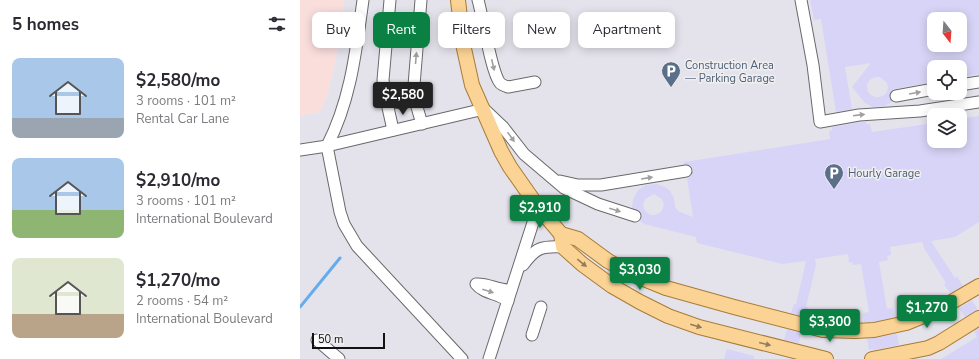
<!DOCTYPE html>
<html lang="en">
<head>
<meta charset="utf-8">
<style>
  :root { --surface:#fff; --page:#f7f7f7; --text:#2b2b33; --muted:#7c7c81; --accent:#0b8043 }
  body { margin:0; font-family:"Nunito Sans",sans-serif; background:var(--page); color:var(--text); height:100vh; display:flex; flex-direction:column; font-size:15px; white-space:nowrap }
  * { box-sizing:border-box; margin:0 }
  p { font-size:13px; color:var(--muted) }
  .icon { flex:none; width:22px; height:22px; fill:none; stroke:currentColor; stroke-width:2; stroke-linecap:round; stroke-linejoin:round }
  .map { position:relative; flex:1; overflow:hidden }
  .sheet { display:flex; flex-direction:column; background:var(--surface); width:300px }
  .sheet>* { flex:none }
  .top-card { position:absolute; left:12px; top:12px; width:380px; height:36px; display:flex; gap:8px }
  .needle { width:26px; rotate:163deg }
  .controls { position:absolute; left:627px; top:12px; display:grid; gap:8px }
  .controls a { display:grid; place-items:center; width:40px; height:40px; border-radius:8px; background:var(--surface); box-shadow:0 2px 10px #0003; font-size:20px }
  .scale { position:absolute; left:12px; bottom:10px; width:73px; box-sizing:border-box; padding-left:4px; border:2px solid #111112; border-top:0; font-size:11px; line-height:14px; white-space:nowrap; color:#111112; -webkit-text-stroke:3px #efeff0; paint-order:stroke }
  .price { position:absolute; translate:-50% -34px; padding:0 9px; border-radius:4px; background:var(--accent); color:#fff; font-size:13px; line-height:26px; filter:drop-shadow(0 1px 2px #0008) }
  .price::after { content:''; position:absolute; left:50%; top:24px; width:12px; height:9px; margin-left:-6px; background:inherit; clip-path:polygon(0 0,100% 0,50% 100%) }
  .price.on { background:#222; color:#fff }
  ul { padding:0; list-style:none }
  li { display:flex; align-items:center; gap:12px; height:100px; padding:0 12px }
  li span { display:grid; place-items:center; flex:none; width:112px; height:80px; border-radius:8px; color:#555 }
  li>.icon { margin-inline-start:auto }
  span .icon { width:48px; height:48px; fill:#fffc; stroke-width:1 }
  li b { font-size:17px }
  h2 { display:flex; justify-content:space-between; align-items:center; height:48px; padding:0 12px; font-size:17px }
  .pill { padding:0 14px; border-radius:8px; background:var(--surface); box-shadow:0 2px 10px #0003; font-size:14px; line-height:36px }
  .pill.on { background:var(--accent); color:#fff }
  main { display:flex; flex:1; min-height:0 }
  .map>svg:first-child { display:block }
  .industrial { fill:#f9dedc }
  .built { fill:#e4e3ec; fill-rule:evenodd }
  .lines { fill:none; stroke-linecap:round; stroke-linejoin:round }
  .stream { stroke:#65acec; stroke-width:3 }
  .building { fill:#d7d4f7; fill-rule:evenodd }
  .minor-casing { stroke:#69696a; stroke-width:13 }
  .major-casing { stroke:#a77c38; stroke-width:16 }
  .minor { stroke:#fff; stroke-width:11 }
  .major { stroke:#fbd394; stroke-width:14 }
  .oneway { fill:#a0a0a0 }
  .oneway2 { fill:#927c5a }
  .labels { text-anchor:middle; dominant-baseline:central; stroke-width:3; stroke-linejoin:round; paint-order:stroke }
  .service-label { font-size:11px; fill:#4e5e75; stroke:#efeff0; text-anchor:start }
</style>
</head>
<body>
<main>
<section class="sheet">
<h2>5 homes<svg class="icon" aria-label="filters" viewBox="0 0 24 24"><path d="M4 7h16M4 17h16"/><circle cx="9" cy="7" r="2"/><circle cx="15" cy="17" r="2"/></svg></h2>
<ul>
<li><span style="background:linear-gradient(#a9c7e8 75%,#9aa5b1 0)"><svg class="icon" aria-label="home" viewBox="0 0 24 24"><path d="M3 11l9-7 9 7M6 9v11h12V9"/></svg></span><div><b>$2,580/mo</b><p>3 rooms · 101 m²</p><p>Rental Car Lane</p></div></li>
<li><span style="background:linear-gradient(#a9c7e8 65%,#8fb573 0)"><svg class="icon" aria-label="home" viewBox="0 0 24 24"><path d="M3 11l9-7 9 7M6 9v11h12V9"/></svg></span><div><b>$2,910/mo</b><p>3 rooms · 101 m²</p><p>International Boulevard</p></div></li>
<li><span style="background:linear-gradient(#dfe7d0 70%,#b9a48a 0)"><svg class="icon" aria-label="home" viewBox="0 0 24 24"><path d="M3 11l9-7 9 7M6 9v11h12V9"/></svg></span><div><b>$1,270/mo</b><p>2 rooms · 54 m²</p><p>International Boulevard</p></div></li>
</ul>
</section>
<div class="map">
<svg width="679" height="359" viewBox="0 0 679 359">
  <rect width="100%" height="100%" fill="#efeff0"/>
  <path class="industrial" d="M0 0H44L36 59 27 97 21 112 0 116Z"/>
  <path class="built" d="M44 0H679V359H0V116L20 112 27 97 36 59ZM634 19H660V45H634ZM634 67H660V93H634ZM634 115H660V141H634Z"/>
  <g class="lines">
    <path class="stream" d="M0 307 40 258"/>
  </g>
  <g class="building">
    <path d="M510 0H679V74L660 77V67H634V82L594 89 589 94V98L592 101 590 103 584 106 573 107 565 103 552 87 571 63 545 67 552 109 536 112 521 19 514 20ZM634 19H660V45H634ZM575 77H580L587 83 588 87 587 92 584 95 580 97H575L571 95 568 92 567 87 568 82 571 79Z"/>
    <path d="M679 116V222L655 237 631 241 655 278 657 276 663 286 650 293 644 284 646 283 624 248 622 242 590 247 591 255 587 256 588 260 579 262 587 309 593 308 594 317 573 322H564L563 313 569 312 561 264 553 265 552 262 549 263 548 254 515 259 516 265 506 307H508L506 317 491 313 494 304H496L506 261 482 264 397 243 396 237 344 224 340 221 342 215 340 212 332 208 333 199 338 190 346 185 357 184 367 188 370 191 374 198 375 207 378 211 393 217 387 178 391 176 393 170 391 166 384 164V162L530 139 529 131 532 130V127L561 122H566V124H570L572 132 634 123V141H660V119ZM354 194 362 199 364 205 361 212 355 215H351L345 211 343 205 345 199Z"/>
    <path d="M672 300 678 310 665 317 659 308Z"/>
    <path d="M679 328V359H641L677 337 674 331Z"/>
    <path d="M487 329 501 333 499 343 484 340Z"/>
    <path d="M597 334 599 345 574 350V349L569 350 567 339Z"/>
    <path d="M427 349 454 356V359H424Z"/>
  </g>
  <g class="lines">
    <defs>
      <g id="minor">
        <path d="M90 0 83 80 85 94 93 102 104 103 114 97"/>
        <path d="M121 0 114 85V97L122 124"/>
        <path d="M178 0C183 17 191 72 200 83 202 85 205 86 208 87L235 82"/>
        <path d="M501 0 513 65 520 122 559 115 620 111 679 102"/>
        <path d="M660 85 679 82"/>
        <path d="M85 94 93 130"/>
        <path d="M596 96 634 89"/>
        <path d="M27 146 40 212 44 224 57 246 162 359"/>
        <path d="M27 146C51 100 56 50 63 0"/>
        <path d="M0 150 27 146 184 109 203 127 224 154 264 188 298 204 335 216"/>
        <path d="M260 181 278 185H301L386 171"/>
        <path d="M223 265C236 247 242 246 263 247"/>
        <path d="M208 301C198 293 184 294 176 284 188 283 199 291 211 290"/>
        <path d="M232 335 241 307"/>
        <path d="M17 340 39 359"/>
        <path d="M189 359 238 207"/>
      </g>
      <g id="major">
        <path d="M158 0 163 44 172 85 201 151 210 167 238 207 261 234 263 247 282 264 312 286 340 302 368 316 399 327 526 359"/>
        <path d="M261 234 278 239 308 261 334 275 366 288 434 307 523 330 555 331 574 330 606 323 638 310 679 286"/>
        <path d="M572 359 628 348 639 343 679 318"/>
      </g>
    </defs>
    <use href="#minor" class="minor-casing"/>
    <use href="#major" class="major-casing"/>
    <use href="#minor" class="minor"/>
    <use href="#major" class="major"/>
  </g>
  <defs><path id="oneway-solid" d="M-6-.8H1V-3.2L6.5 0L1 3.2V.8H-6Z"/></defs>
  <g class="oneway">
    <use href="#oneway-solid" transform="translate(116 58) rotate(-85)"/>
    <use href="#oneway-solid" transform="translate(193 65) rotate(77)"/>
    <use href="#oneway-solid" transform="translate(615 93) rotate(-10)"/>
    <use href="#oneway-solid" transform="translate(559 115) rotate(-7)"/>
    <use href="#oneway-solid" transform="translate(211 137) rotate(54)"/>
    <use href="#oneway-solid" transform="translate(347 178) rotate(-9)"/>
    <use href="#oneway-solid" transform="translate(315 210) rotate(17)"/>
    <use href="#oneway-solid" transform="translate(188 291) rotate(18)"/>
  </g>
  <g class="oneway2">
    <use href="#oneway-solid" transform="translate(282 263) rotate(39)"/>
    <use href="#oneway-solid" transform="translate(396 326) rotate(16)"/>
    <use href="#oneway-solid" transform="translate(465 344) rotate(14)"/>
  </g>
  <defs>
    <symbol id="parking-pin" viewBox="-11 -11 22 30"><path d="M0 17L-7.5 6A9.5 9.5 0 1 1 7.5 6Z" fill="#5c6f8a" stroke="#efeff0"/><path d="M-3.5-5.5H1a3.5 3.5 0 0 1 0 7H-1V5.5H-3.5ZM-1-3.4V-.6H.8a1.4 1.4 0 0 0 0-2.8Z" fill="#fff"/></symbol>
  </defs>
  <g fill-rule="evenodd">
    <use href="#parking-pin" x="360" y="60" width="22" height="30"/>
    <use href="#parking-pin" x="523" y="162" width="22" height="30"/>
  </g>
  <g class="labels">
    <g class="service-label">
      <text x="385" y="65">Construction Area<tspan x="385" dy="13">— Parking Garage</tspan></text>
      <text x="548" y="173">Hourly Garage</text>
    </g>
  </g>
</svg>
<div class="controls">
<a><svg class="needle" viewBox="-14 -14 28 28"><path d="M0-13l5 13h-10z" fill="#e53935"/><path d="M0 13l5-13h-10z" fill="#7c7c81"/></svg></a>
<a><svg class="icon" aria-label="locate" viewBox="0 0 24 24"><circle cx="12" cy="12" r="6"/><path d="M12 2v4M12 18v4M2 12h4M18 12h4"/></svg></a>
<a><svg class="icon" aria-label="layers" viewBox="0 0 24 24"><path d="M12 4l9 5-9 5-9-5zM3 14l9 5 9-5"/></svg></a>
</div>
<div class="scale">50 m</div>
<b class="price on" style="left:103px;top:116px">$2,580</b>
<b class="price" style="left:240px;top:229px">$2,910</b>
<b class="price" style="left:340px;top:291px">$3,030</b>
<b class="price" style="left:627px;top:329px">$1,270</b>
<b class="price" style="left:530px;top:343px">$3,300</b>
<div class="top-card">
<a class="pill">Buy</a>
<a class="pill on">Rent</a>
<a class="pill">Filters</a>
<a class="pill">New</a>
<a class="pill">Apartment</a>
</div>
</div>
</main>
</body>
</html>
